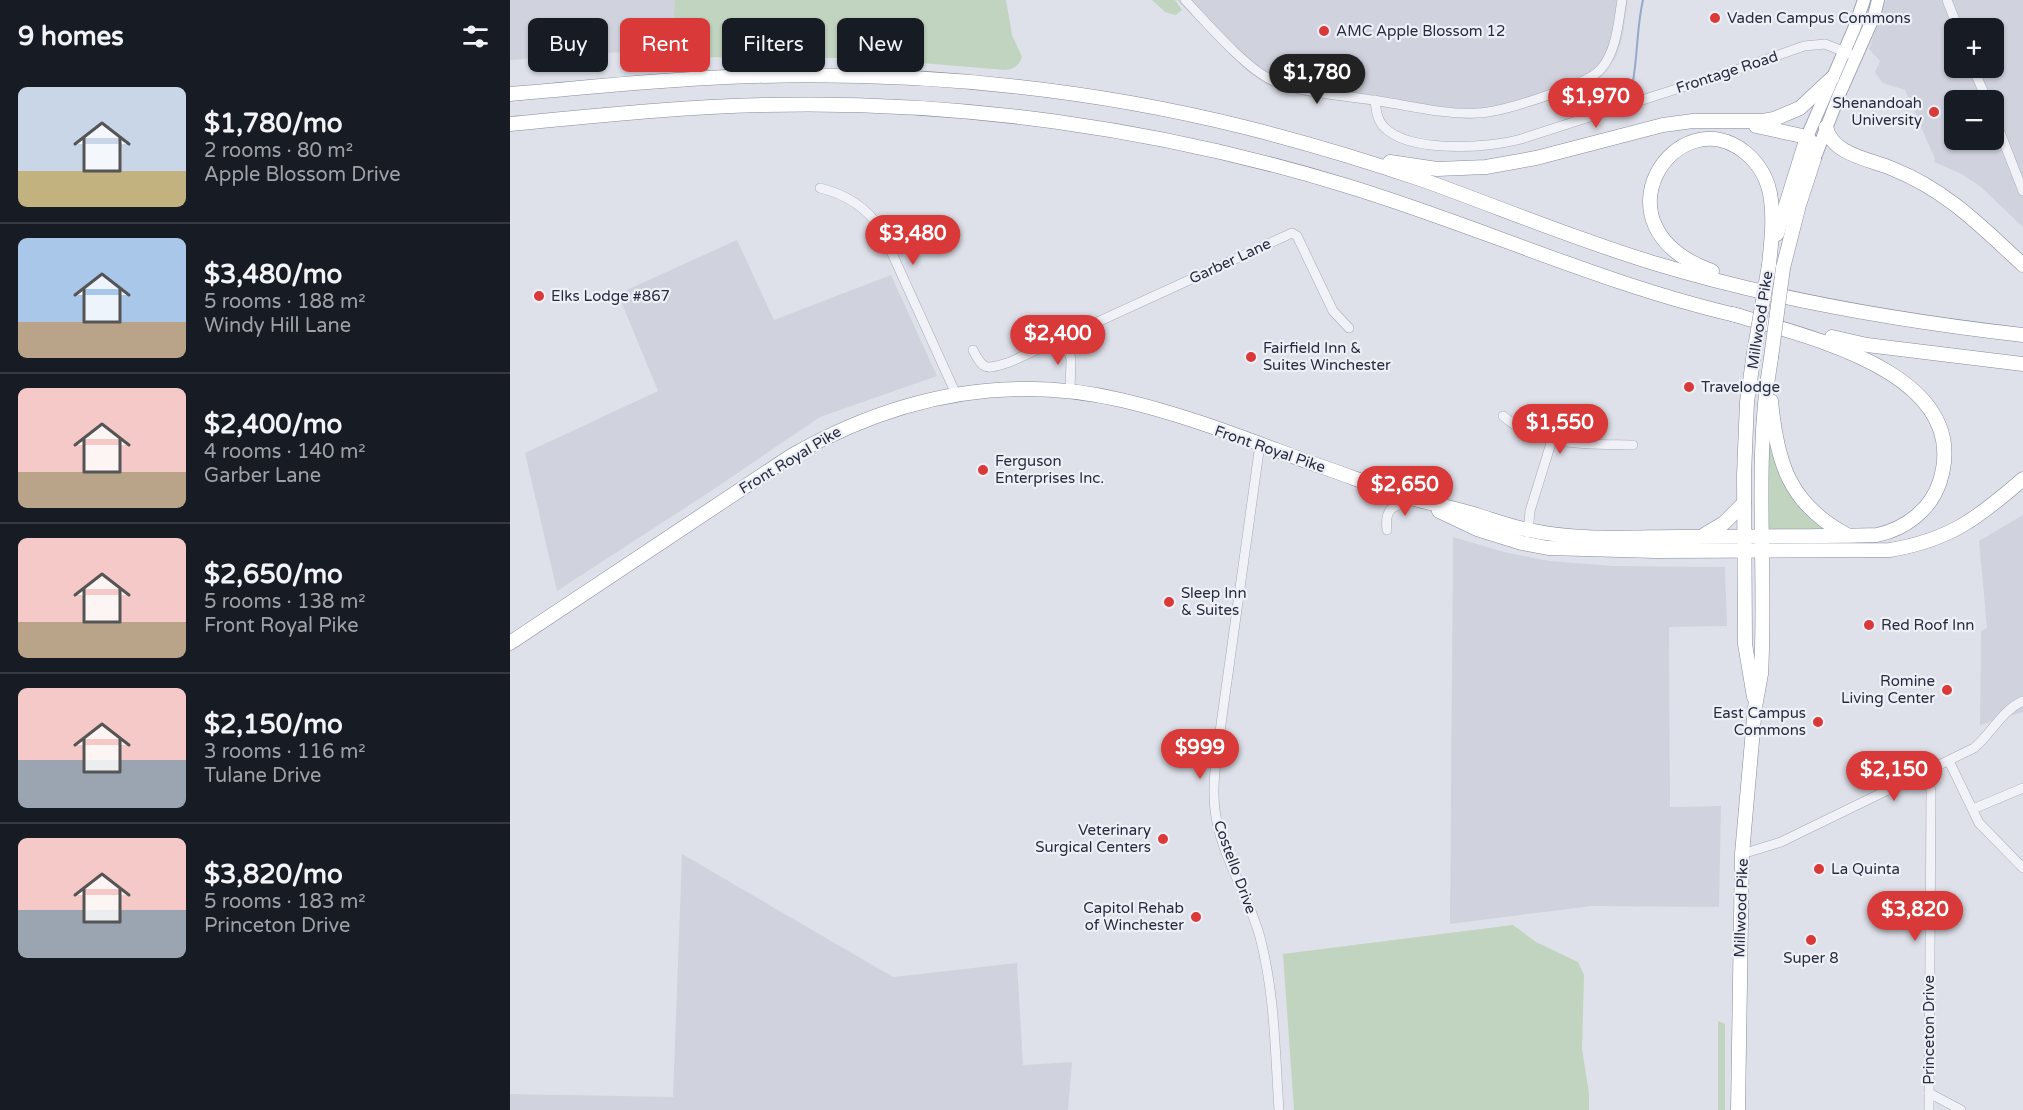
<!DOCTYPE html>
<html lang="en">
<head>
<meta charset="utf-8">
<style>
  :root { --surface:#171b24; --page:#20242c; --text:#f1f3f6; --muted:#9ea1a6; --line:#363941; --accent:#d93939 }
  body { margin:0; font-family:"Varela Round",sans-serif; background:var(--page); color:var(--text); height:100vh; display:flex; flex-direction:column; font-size:22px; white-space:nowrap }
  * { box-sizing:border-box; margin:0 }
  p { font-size:20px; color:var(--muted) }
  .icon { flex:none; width:33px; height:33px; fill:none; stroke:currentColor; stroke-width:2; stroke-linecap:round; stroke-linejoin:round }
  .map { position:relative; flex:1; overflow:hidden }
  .drawer { display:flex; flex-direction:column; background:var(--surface); width:510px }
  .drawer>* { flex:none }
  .top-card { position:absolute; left:18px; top:18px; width:570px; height:54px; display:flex; gap:12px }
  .tools { position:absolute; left:1434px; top:18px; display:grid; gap:12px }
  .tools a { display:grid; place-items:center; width:60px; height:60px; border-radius:9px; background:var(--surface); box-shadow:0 2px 4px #0004; font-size:30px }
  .price { position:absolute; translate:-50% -51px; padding:0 14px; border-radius:21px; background:var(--accent); color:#fff; font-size:20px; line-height:39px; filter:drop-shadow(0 2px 3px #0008) }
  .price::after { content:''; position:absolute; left:50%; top:36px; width:18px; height:14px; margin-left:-9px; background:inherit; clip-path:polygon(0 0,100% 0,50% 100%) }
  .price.selected { background:#222; color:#fff }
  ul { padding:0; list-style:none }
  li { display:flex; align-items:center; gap:18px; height:150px; padding:0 18px }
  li+li { border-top:2px solid var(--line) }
  li span { display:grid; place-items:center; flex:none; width:168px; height:120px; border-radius:9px; color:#555 }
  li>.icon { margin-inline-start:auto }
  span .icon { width:72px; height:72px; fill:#fffc; stroke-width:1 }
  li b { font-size:26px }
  h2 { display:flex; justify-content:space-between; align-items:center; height:72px; padding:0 18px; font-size:26px }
  .chip { padding:0 21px; border-radius:9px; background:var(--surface); box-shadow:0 2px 4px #0004; font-size:21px; line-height:54px }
  .chip.selected { background:var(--accent); color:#fff }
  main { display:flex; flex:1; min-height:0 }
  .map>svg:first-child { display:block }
  .built { fill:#d0d3de; fill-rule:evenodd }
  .green { fill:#c1d4bf }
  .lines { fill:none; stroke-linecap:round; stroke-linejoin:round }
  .stream { stroke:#96a8cc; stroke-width:2 }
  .minor-casing { stroke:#a7abb7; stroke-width:10 }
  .major-casing { stroke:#9da3b6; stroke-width:14 }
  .highway-casing { stroke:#858ba1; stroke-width:15 }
  .minor { stroke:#f1f2f7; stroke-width:9 }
  .major { stroke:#fff; stroke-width:12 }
  .highway { stroke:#fff; stroke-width:14 }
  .highway-bridge-casing { stroke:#858ba1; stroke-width:15; stroke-linecap:butt }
  .highway-bridge { stroke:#fff; stroke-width:14 }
  .poi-dot { fill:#d93939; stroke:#eef0f6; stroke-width:2 }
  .labels { text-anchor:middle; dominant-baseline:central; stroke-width:4.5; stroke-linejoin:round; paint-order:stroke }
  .poi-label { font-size:15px; fill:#262c41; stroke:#eef0f6; text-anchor:start }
  .street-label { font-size:15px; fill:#262c41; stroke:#eef0f6 }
</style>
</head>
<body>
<main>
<section class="drawer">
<h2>9 homes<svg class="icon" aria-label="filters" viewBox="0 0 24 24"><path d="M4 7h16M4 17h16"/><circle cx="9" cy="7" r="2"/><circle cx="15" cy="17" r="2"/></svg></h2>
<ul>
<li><span style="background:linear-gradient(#c9d6e8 70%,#c2b280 0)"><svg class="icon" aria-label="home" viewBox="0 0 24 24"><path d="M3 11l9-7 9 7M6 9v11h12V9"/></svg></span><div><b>$1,780/mo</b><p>2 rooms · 80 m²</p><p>Apple Blossom Drive</p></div></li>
<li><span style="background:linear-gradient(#a9c7e8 70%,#b9a48a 0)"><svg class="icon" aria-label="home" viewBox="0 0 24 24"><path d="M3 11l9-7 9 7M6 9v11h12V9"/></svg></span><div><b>$3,480/mo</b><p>5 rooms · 188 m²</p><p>Windy Hill Lane</p></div></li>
<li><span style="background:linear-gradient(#f6c9c9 70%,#b9a48a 0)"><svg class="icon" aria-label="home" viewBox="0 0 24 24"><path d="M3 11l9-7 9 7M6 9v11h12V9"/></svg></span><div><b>$2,400/mo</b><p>4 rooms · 140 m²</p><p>Garber Lane</p></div></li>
<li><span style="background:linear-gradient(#f6c9c9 70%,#b9a48a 0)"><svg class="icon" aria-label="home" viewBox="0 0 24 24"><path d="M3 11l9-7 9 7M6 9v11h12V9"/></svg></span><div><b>$2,650/mo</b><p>5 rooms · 138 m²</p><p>Front Royal Pike</p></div></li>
<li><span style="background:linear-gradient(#f6c9c9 60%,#9aa5b1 0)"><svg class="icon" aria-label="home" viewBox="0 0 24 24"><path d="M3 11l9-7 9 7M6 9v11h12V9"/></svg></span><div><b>$2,150/mo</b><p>3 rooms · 116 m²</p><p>Tulane Drive</p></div></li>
<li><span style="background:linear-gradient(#f6c9c9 60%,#9aa5b1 0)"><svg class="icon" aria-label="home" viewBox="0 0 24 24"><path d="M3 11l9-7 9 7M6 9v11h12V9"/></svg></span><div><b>$3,820/mo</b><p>5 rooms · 183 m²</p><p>Princeton Drive</p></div></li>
</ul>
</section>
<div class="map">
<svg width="1513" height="1110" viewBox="0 0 1513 1110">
  <rect width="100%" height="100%" fill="#dee1e9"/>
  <g class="built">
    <path d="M0 0H168L167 48 0 60Z"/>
    <path d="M667 0H1118L1112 39 1106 57 1096 72 1084 83 1068 92 991 115 958 119 791 95 757 85 736 70Z"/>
    <path d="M1376 0H1513V227L1471 187 1452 174 1424 162 1425 159 1395 90 1373 83 1365 72 1370 61 1359 49ZM1444 28H1484V68H1444ZM1444 100H1484V140H1444Z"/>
    <path d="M227 240 264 320 381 275 427 376 310 417 198 493 47 591 15 453 148 391 108 294Z"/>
    <path d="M1513 515V712L1470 725 1471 631 1477 628 1469 541Z"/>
    <path d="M943 537 994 552 1039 561 1103 566 1215 567 1217 626 1159 627 1160 807 1211 806 1209 907 1082 906 940 924Z"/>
    <path d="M172 854 383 977 507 963 513 1065 562 1062 558 1110H0V1094L163 1097Z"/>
  </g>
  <g class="green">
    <path d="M165 0H496L502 35 512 57C509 66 504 69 495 70L352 58 162 57Z"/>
    <path d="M642 0H665L672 10 666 15 655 12Z"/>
    <path d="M1257 424 1296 513 1320 532 1259 530 1258 526Z"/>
    <path d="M1003 925 1026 942 1068 962 1074 975 1072 1049 1079 1093V1110H784L773 954Z"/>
    <path d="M1208 1021 1215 1024V1110H1208Z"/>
  </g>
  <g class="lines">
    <path class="stream" d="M1121 92C1128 61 1126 30 1133 0"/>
    <defs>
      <g id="minor">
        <path d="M675 0C696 22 733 65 758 78 788 94 835 95 869 101 901 106 936 115 968 113 992 112 1076 86 1091 69 1107 50 1108 23 1112 0"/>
        <path d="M1437 0 1448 28"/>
        <path d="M1463 68 1477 100"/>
        <path d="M865 100C866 110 867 119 873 126 898 154 979 148 1011 139L1238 66 1294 46 1315 44 1340 54"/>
        <path d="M1484 117 1513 191"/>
        <path d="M310 188C335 194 356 207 371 229L446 394"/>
        <path d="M555 338 561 359 560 392"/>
        <path d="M463 350C474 372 477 369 500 362L782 233 787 236 823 311 839 328"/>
        <path d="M993 416C1029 447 1078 444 1123 445"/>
        <path d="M750 444 707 753C704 776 702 799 707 822 715 862 739 897 750 937 765 994 765 1052 769 1110"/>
        <path d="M877 530C874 507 884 506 904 500"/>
        <path d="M1018 533 1020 511 1042 440"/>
        <path d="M1439 761 1469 823 1513 868"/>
        <path d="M1416 771 1421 791 1419 1110"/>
        <path d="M1463 809 1513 788"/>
        <path d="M1232 854 1271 842 1464 748C1481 734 1492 710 1513 701"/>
        <path d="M1419 1093 1451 1110"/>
      </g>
      <g id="major">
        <path d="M1297 137 1344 29 1354 0"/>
        <path d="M1305 157 1329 95 1364 16 1368 0"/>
      </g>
      <g id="highway">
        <path d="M0 94C72 88 145 80 217 77 391 70 565 85 734 127 794 142 854 160 913 180 991 208 1067 240 1147 264 1266 300 1390 321 1513 335"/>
        <path d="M0 124C84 116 168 107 253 105 448 100 647 128 834 185 967 225 1094 285 1230 316"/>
        <path d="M1246 126 1297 137 1304 145V159L1289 205 1273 268"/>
        <path d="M1316 127C1322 155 1360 159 1383 169 1436 190 1472 227 1513 265"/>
        <path d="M880 162 927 169 976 167 1026 158 1153 125 1183 121H1253L1264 119 1290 108 1322 78"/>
        <path d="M1267 234 1297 137"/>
        <path d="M1202 271C1078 227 1167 96 1236 153 1250 165 1259 182 1261 200 1264 222 1261 244 1259 265"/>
        <path d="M1322 337 1357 345 1513 364"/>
        <path d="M1261 401C1267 463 1279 504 1337 535"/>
        <path d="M929 511 967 529 1012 543 1038 548 1145 551 1380 550C1440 540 1468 518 1513 479"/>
        <path d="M1194 535 1214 523 1234 503"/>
        <path d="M0 643 281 456C384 397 495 373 611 400 677 415 741 441 804 464 837 475 871 489 905 499 926 505 949 509 970 516 986 521 1002 527 1019 530 1068 541 1120 537 1170 537 1236 536 1302 537 1367 535 1395 529 1421 510 1430 481 1464 372 1294 336 1222 314"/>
        <path d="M1244 697 1235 644 1234 475 1237 402 1244 353"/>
        <path d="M1228 1110 1232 854 1245 707 1251 674C1257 568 1243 462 1261 358"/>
      </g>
    </defs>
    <use href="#minor" class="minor-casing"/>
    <use href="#major" class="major-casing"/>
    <use href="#highway" class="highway-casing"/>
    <use href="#minor" class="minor"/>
    <use href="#major" class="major"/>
    <use href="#highway" class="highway"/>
    <defs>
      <g id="highway-bridge">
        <path d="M1244 353 1259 265"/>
        <path d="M1261 358 1273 268"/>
      </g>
    </defs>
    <use href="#highway-bridge" class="highway-bridge-casing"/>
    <use href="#highway-bridge" class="highway-bridge"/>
  </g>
  <g class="poi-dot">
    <circle cx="1205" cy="18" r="6"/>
    <circle cx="814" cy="31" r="6"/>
    <circle cx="1424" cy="112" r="6"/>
    <circle cx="29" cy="296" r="6"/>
    <circle cx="741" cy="357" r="6"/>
    <circle cx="1179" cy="387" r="6"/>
    <circle cx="473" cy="470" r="6"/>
    <circle cx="659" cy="602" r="6"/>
    <circle cx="1359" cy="625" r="6"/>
    <circle cx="1437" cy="690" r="6"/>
    <circle cx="1308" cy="722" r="6"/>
    <circle cx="653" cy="839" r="6"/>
    <circle cx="1309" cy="869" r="6"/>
    <circle cx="686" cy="917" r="6"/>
    <circle cx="1301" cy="940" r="6"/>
  </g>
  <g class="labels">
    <g class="poi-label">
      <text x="1217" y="18">Vaden Campus Commons</text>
      <text x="826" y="31">AMC Apple Blossom 12</text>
      <text x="1412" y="103" text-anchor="end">Shenandoah<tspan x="1412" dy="17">University</tspan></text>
      <text x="41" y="296">Elks Lodge #867</text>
      <text x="753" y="348">Fairfield Inn &amp;<tspan x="753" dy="17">Suites Winchester</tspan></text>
      <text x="1191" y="387">Travelodge</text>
      <text x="485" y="461">Ferguson<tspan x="485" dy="17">Enterprises Inc.</tspan></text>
      <text x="671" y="593">Sleep Inn<tspan x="671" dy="17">&amp; Suites</tspan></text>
      <text x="1371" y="625">Red Roof Inn</text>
      <text x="1425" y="681" text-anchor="end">Romine<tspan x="1425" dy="17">Living Center</tspan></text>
      <text x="1296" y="713" text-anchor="end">East Campus<tspan x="1296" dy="17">Commons</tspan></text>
      <text x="641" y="830" text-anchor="end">Veterinary<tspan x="641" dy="17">Surgical Centers</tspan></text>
      <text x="1321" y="869">La Quinta</text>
      <text x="674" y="908" text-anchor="end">Capitol Rehab<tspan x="674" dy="17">of Winchester</tspan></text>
      <text x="1301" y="958" text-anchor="middle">Super 8</text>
    </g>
    <g class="street-label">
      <text transform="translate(1217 72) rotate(-18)">Frontage Road</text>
      <text transform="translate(720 261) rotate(-25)">Garber Lane</text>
      <text transform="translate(1250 320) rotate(-81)">Millwood Pike</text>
      <text transform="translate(760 449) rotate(19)">Front Royal Pike</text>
      <text transform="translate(280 460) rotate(-31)">Front Royal Pike</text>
      <text transform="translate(725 867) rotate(70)">Costello Drive</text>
      <text transform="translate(1231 908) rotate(-88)">Millwood Pike</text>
      <text transform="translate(1419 1030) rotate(-90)">Princeton Drive</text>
    </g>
  </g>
</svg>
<div class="tools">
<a>+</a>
<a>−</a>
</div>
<b class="price selected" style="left:807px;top:105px">$1,780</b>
<b class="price" style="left:1086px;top:129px">$1,970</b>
<b class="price" style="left:403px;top:266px">$3,480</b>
<b class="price" style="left:548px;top:366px">$2,400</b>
<b class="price" style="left:1050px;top:455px">$1,550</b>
<b class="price" style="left:895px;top:517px">$2,650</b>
<b class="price" style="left:690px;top:780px">$999</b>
<b class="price" style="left:1384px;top:802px">$2,150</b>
<b class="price" style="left:1405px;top:942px">$3,820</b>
<div class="top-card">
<a class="chip">Buy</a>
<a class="chip selected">Rent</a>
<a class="chip">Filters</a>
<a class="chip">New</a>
</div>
</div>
</main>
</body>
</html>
